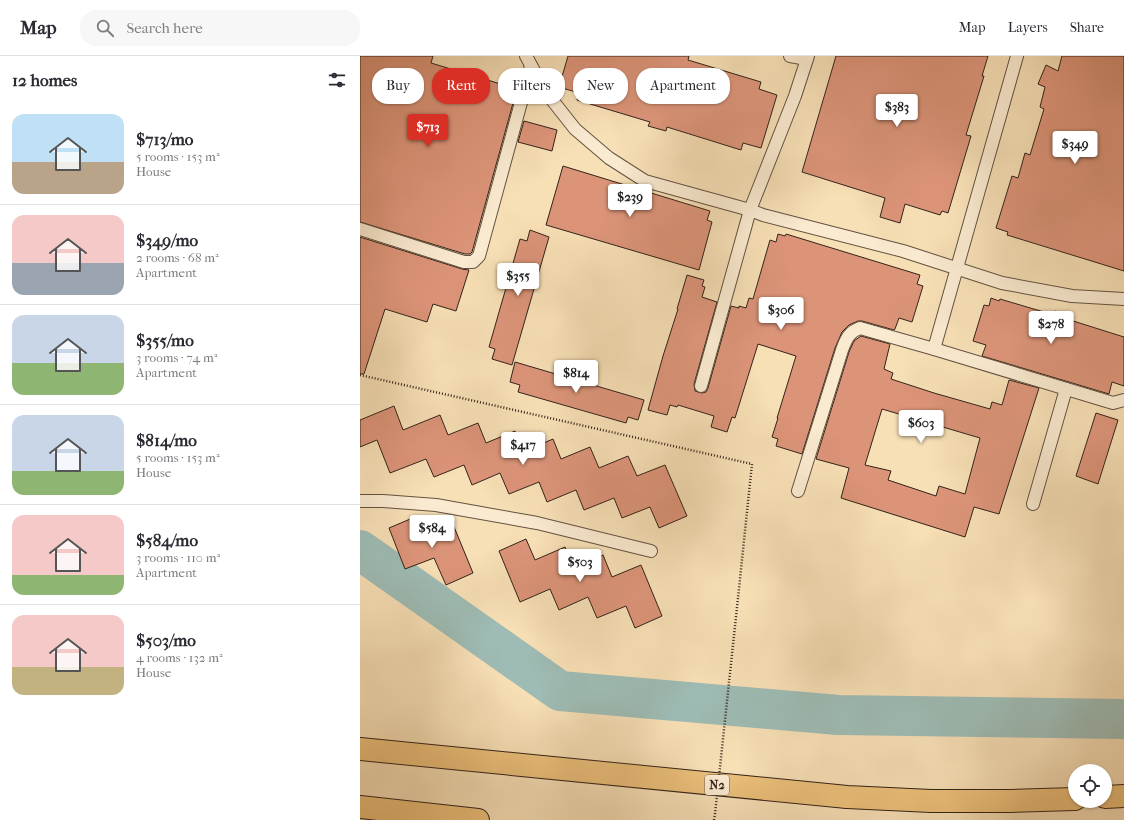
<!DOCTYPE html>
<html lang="en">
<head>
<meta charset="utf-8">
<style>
  :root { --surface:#fff; --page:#f7f7f7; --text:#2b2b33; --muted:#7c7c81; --line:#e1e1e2; --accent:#d93025 }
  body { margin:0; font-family:"IM FELL French Canon",serif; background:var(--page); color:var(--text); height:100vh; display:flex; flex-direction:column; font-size:15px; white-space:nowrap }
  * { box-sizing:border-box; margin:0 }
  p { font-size:13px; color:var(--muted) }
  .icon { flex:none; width:22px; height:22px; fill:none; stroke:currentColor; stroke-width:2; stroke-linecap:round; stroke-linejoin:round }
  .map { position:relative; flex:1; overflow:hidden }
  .drawer { display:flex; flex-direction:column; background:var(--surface); width:360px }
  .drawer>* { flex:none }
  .banner { position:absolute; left:12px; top:12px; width:380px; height:36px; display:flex; gap:8px }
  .fabs { position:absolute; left:708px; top:708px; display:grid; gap:8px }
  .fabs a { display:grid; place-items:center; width:44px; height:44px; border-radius:50%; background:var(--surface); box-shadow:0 1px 3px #0004; font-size:20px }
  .price { position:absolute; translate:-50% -34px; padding:0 9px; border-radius:4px; background:#fff; color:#222; font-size:13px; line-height:26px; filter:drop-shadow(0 1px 2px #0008) }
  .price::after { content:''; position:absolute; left:50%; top:24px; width:12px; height:9px; margin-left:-6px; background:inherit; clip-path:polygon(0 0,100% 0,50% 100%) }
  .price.active { background:var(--accent); color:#fff }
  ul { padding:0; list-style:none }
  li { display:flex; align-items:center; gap:12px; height:100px; padding:0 12px }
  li+li { border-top:1px solid var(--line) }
  li span { display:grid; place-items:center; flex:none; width:112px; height:80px; border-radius:12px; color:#555 }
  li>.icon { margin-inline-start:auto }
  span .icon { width:48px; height:48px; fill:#fffc; stroke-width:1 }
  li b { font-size:17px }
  h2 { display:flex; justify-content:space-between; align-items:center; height:48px; padding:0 12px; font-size:17px }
  .chip { padding:0 14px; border-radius:16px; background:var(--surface); box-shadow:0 1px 3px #0004; font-size:14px; line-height:36px }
  .chip.active { background:var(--accent); color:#fff }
  header { display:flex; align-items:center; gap:24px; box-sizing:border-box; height:56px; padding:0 20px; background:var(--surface); border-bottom:1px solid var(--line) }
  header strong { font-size:19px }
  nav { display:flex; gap:22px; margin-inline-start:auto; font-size:14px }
  .search { width:280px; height:36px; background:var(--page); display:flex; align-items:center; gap:10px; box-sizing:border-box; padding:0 14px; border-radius:16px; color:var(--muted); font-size:15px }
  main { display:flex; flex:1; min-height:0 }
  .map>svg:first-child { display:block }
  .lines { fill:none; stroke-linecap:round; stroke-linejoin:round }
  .river { stroke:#9ebcb5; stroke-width:40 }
  .building { fill:#dc9479; stroke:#322318; fill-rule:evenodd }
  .service-casing { stroke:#635240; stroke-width:14 }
  .motorway-casing { stroke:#322318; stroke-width:24 }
  .path { stroke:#322318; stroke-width:2.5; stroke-dasharray:1 2; stroke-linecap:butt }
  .service { stroke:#faead0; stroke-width:12 }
  .motorway { stroke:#ecc07b; stroke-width:22 }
  .path-bridge { stroke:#322318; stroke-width:2.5; stroke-dasharray:1 2; stroke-linecap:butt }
  .labels { text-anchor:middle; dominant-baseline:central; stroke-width:3.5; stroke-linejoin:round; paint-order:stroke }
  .shield { fill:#faead0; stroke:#6e5f4f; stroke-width:1 }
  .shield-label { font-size:12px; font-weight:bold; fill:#322318 }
</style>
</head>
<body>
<header>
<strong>Map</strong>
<div class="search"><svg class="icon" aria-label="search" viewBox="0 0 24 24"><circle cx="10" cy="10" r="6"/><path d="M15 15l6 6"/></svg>Search here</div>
<nav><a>Map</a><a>Layers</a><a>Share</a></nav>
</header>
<main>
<section class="drawer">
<h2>12 homes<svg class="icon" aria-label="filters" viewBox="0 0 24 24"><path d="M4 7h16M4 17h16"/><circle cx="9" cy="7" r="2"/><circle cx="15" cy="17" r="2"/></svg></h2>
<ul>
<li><span style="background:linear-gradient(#bfe0f5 60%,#b9a48a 0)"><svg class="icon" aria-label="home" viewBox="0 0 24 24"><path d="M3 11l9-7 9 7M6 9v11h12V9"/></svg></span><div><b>$713/mo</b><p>5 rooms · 153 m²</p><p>House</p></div></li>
<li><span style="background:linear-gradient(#f6c9c9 60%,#9aa5b1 0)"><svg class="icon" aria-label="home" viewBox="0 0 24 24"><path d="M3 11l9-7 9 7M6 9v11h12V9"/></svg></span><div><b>$349/mo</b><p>2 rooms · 68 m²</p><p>Apartment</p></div></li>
<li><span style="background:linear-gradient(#c9d6e8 60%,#8fb573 0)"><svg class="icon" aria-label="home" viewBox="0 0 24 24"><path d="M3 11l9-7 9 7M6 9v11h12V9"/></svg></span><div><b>$355/mo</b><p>3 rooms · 74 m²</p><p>Apartment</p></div></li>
<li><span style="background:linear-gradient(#c9d6e8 70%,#8fb573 0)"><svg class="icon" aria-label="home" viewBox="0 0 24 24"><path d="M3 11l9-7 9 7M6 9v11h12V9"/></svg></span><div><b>$814/mo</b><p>5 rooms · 153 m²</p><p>House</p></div></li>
<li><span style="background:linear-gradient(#f6c9c9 75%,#8fb573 0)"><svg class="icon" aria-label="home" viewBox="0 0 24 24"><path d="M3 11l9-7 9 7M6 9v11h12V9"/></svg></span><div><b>$584/mo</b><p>3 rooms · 110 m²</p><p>Apartment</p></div></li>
<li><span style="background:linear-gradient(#f6c9c9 65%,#c2b280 0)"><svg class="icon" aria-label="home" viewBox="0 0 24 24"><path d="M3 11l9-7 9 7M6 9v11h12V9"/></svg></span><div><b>$503/mo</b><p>4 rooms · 132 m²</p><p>House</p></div></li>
</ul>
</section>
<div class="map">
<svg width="764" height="764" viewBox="0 0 764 764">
  <rect width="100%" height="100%" fill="#f7dfb6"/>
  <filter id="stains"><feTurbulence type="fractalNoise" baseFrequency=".005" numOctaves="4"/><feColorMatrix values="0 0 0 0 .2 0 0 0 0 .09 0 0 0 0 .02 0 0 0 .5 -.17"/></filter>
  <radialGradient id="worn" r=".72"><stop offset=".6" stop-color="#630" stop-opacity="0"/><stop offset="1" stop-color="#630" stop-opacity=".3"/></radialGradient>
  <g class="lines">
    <path class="river" d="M0 494 200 635 478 659 764 663"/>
  </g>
  <g class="building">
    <path d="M0 0H73L71 7 144 29 142 36 155 40 112 196 110 198H105L0 166Z"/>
    <path d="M208 0H329L328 4 401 26 399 33 417 39 401 92 383 87 381 94 307 71 306 75 288 70 290 66 217 44 219 37 199 31Z"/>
    <path d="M476 0H628L622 20H624L606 79 611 80 588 157 582 155 580 159 545 148 540 167 520 161 525 142 442 116Z"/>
    <path d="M702 0H764V215L647 179 648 176 636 172 652 120 658 122 665 97 670 99 684 53 680 51 685 31 678 28 686 9 698 15Z"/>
    <path d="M164 65 197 74 192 95 158 86Z"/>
    <path d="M203 110 350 155 347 164 352 166 339 214 186 169Z"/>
    <path d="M170 174 189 181 152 309 132 303 135 293 129 291 160 183 167 185Z"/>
    <path d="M418 178 425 180 426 178 560 219 557 228 563 230 552 266 539 262 535 273 534 274 502 265H498L489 269 482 276 475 292 442 398 416 390 418 383 412 381 418 362H417L436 300 398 288 375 362 372 361 367 376 351 371 354 360 318 349 317 351 310 349 307 359 288 354 303 300 318 253H317L327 219 344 224 342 230 345 231 342 241 357 246 334 328 335 335 342 337 346 336 348 332 371 250 379 252V250L386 252 389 242 393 243 410 184 416 186Z"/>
    <path d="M0 181 102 213 109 214 96 255 73 248 67 266 25 253 4 318H0Z"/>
    <path d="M631 242 639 245 640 243 694 259 695 255 711 260 710 264 764 281V330L752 326 749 338 622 300 626 289 613 285 624 249 629 250Z"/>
    <path d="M501 280 530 288 524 313 533 317 531 323 574 337 630 353 632 346 642 349 649 324 679 332 639 458 614 451 605 481 481 442 489 412 456 403 489 296 494 285ZM522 353 620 382 605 438 579 430 576 440 528 424 531 415 505 409Z"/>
    <path d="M155 306 284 344 278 364 268 361 266 367 158 336 160 329 150 326Z"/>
    <path d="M34 350 43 374 80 359 88 379 118 367 126 387 155 375 163 396 193 383 201 403 230 391 239 412 268 400 277 420 305 409 327 460 299 472 290 451 262 462 254 442 224 454 216 434 187 446 179 426 149 438 140 417 112 429 104 409 74 421 66 403 30 417 17 384 0 391V364Z"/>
    <path d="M736 357 758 364 738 428 716 420Z"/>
    <path d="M55 461 62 479 92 466 113 517 86 529 74 502 45 513 29 472Z"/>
    <path d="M166 483 175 504 205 491 213 511 243 499 252 521 281 509 302 560 275 572 266 550 237 562 228 541 199 554 190 533 160 546 139 495Z"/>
  </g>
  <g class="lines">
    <defs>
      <g id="service">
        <path d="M166 0 185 35 215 73 249 102 285 125 390 154 403 159 543 195 642 227 712 240 764 243"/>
        <path d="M430 0 447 3"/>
        <path d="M0 173 104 206H113L119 200 171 10"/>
        <path d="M574 293 753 347 764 344"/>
        <path d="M341 330 390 154 435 40 448 0"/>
        <path d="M438 435 482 294C486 283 489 276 500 272L574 293 657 0"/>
        <path d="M0 445H23L76 449 177 467 291 495"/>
        <path d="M673 448 706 333"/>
      </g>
      <g id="motorway">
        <path d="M0 693 487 741 571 745H650L715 743"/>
        <path d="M745 741 764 740"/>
        <path d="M0 751 118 764"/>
      </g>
    </defs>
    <use href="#service" class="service-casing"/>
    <use href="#motorway" class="motorway-casing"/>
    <g class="path">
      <path d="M0 319 392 408 378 542"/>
      <path d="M354 764 355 758"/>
    </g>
    <use href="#service" class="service"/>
    <use href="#motorway" class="motorway"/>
    <path class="path-bridge" d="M355 758 378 542"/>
  </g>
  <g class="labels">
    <rect class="shield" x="345" y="719" width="24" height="20" rx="3"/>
    <g class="shield-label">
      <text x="357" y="729">N2</text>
    </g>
  </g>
  <rect width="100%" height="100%" filter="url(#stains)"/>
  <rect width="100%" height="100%" fill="url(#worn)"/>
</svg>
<div class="fabs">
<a><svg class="icon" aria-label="locate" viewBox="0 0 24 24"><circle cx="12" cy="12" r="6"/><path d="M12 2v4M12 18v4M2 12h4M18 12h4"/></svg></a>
</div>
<b class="price" style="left:537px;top:72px">$383</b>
<b class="price active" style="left:68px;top:92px">$713</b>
<b class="price" style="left:715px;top:109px">$349</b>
<b class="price" style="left:270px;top:162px">$239</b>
<b class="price" style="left:158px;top:241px">$355</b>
<b class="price" style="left:421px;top:275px">$306</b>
<b class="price" style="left:691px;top:289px">$278</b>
<b class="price" style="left:216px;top:338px">$814</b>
<b class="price" style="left:561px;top:388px">$603</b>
<b class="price" style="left:163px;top:410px">$417</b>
<b class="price" style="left:72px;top:493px">$584</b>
<b class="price" style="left:220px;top:527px">$503</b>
<div class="banner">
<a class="chip">Buy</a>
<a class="chip active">Rent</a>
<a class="chip">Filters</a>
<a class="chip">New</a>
<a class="chip">Apartment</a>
</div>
</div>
</main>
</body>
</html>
